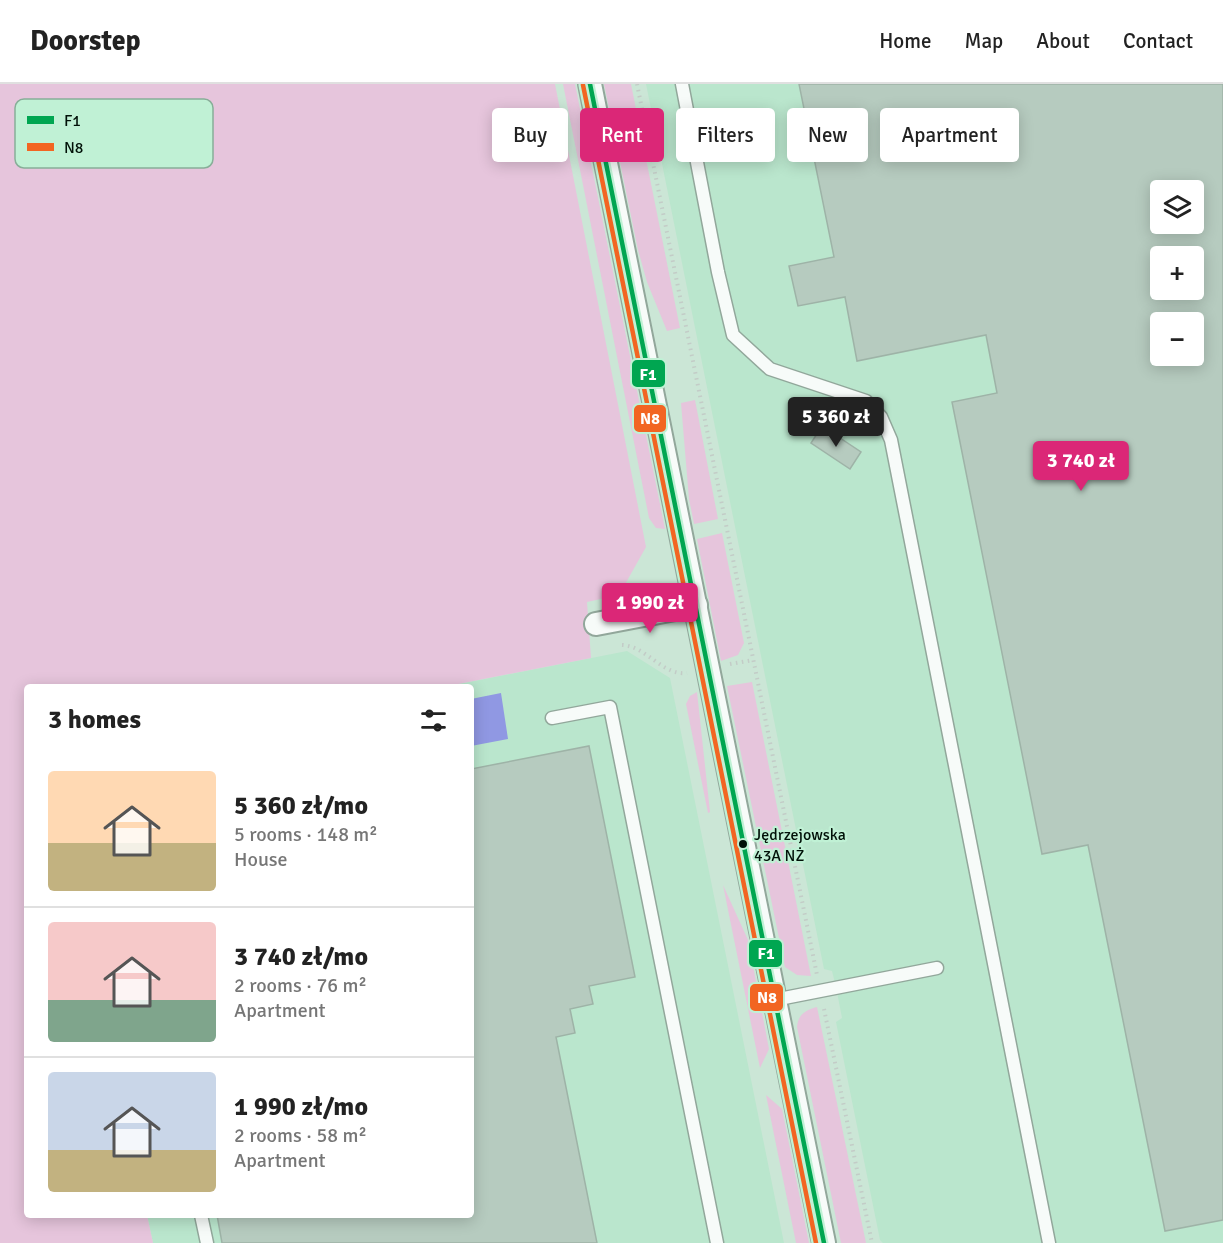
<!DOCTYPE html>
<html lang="en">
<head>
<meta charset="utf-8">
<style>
  :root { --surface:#fff; --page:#f6f6f6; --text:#222; --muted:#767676; --line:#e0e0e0; --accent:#db2777 }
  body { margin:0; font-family:Signika,sans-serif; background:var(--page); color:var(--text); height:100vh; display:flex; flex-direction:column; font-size:22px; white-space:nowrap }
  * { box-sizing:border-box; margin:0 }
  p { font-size:20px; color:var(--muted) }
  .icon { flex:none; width:33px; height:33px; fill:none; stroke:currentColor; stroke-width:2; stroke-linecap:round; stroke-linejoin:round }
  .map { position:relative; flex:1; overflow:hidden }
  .details { position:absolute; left:24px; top:600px; width:450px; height:534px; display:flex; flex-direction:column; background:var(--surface); border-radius:6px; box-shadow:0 3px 15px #0003 }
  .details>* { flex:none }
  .top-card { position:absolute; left:492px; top:24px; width:570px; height:54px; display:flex; gap:12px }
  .tools { position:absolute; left:1150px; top:96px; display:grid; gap:12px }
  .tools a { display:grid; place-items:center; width:54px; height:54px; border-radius:6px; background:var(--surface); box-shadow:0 3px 15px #0003; font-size:30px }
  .price { position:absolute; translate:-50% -51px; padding:0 14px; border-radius:6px; background:var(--accent); color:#fff; font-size:20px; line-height:39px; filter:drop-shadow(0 2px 3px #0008) }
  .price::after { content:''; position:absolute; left:50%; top:36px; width:18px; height:14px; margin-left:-9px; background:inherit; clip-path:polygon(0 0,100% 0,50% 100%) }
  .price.on { background:#222; color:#fff }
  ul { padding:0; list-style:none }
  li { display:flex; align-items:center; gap:18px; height:150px; padding:0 24px }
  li+li { border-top:2px solid var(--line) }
  li span { display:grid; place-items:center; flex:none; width:168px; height:120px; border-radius:6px; color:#555 }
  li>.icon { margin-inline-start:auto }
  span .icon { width:72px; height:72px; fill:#fffc; stroke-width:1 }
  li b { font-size:26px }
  h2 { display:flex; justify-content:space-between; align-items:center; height:72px; padding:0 24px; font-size:26px }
  .tag { padding:0 21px; border-radius:6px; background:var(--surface); box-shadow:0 3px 15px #0003; font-size:21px; line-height:54px }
  .tag.on { background:var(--accent); color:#fff }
  header { display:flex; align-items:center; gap:36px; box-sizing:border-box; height:84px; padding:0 30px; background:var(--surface); border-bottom:2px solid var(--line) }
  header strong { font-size:28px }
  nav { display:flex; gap:33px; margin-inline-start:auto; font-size:21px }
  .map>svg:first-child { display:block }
  .built { fill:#bae6cd; fill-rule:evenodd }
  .green { fill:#e6c5dc }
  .water { fill:#9098e3 }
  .building { fill:#b6cbbf; stroke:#9eb3a7; stroke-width:1.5; fill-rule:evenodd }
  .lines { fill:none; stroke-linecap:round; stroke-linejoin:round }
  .lane-casing { stroke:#92a79b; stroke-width:15 }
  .street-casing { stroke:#92a79b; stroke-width:26 }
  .path { stroke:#c3ccc7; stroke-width:4; stroke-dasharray:1.5 4.5; stroke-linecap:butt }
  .lane { stroke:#f7fbf9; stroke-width:12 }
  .street { stroke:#f7fbf9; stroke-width:22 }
  .bus-1-casing { stroke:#c0f1d5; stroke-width:9 }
  .bus-2-casing { stroke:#c0f1d5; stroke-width:9 }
  .bus-1 { stroke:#00a651; stroke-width:4.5 }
  .bus-2 { stroke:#f26522; stroke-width:4.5 }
  .bus-dot { fill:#011108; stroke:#c0f1d5; stroke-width:2 }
  .labels { text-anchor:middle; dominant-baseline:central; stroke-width:4.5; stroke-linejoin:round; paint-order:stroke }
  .bus-label { font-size:16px; fill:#011108; stroke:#c0f1d5; text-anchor:start }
  .key { fill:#c0f1d5; stroke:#87ae98; stroke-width:1.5 }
  .key-label { font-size:16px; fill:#011108 }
  .line-badge { stroke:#c0f1d5; stroke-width:2 }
  .badge-label { font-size:16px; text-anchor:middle; font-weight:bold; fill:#fff }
</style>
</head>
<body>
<header>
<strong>Doorstep</strong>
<nav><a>Home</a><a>Map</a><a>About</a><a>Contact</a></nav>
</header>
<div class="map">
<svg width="1223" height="1159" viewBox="0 0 1223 1159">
  <rect width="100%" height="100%" fill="#cbe6d6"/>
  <g class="built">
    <path d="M646 0H1223V1159H883L880 1156 836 938 842 934 836 903 832 887 824 885ZM1161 106H1194V140H1161ZM1161 172H1194V206H1161ZM1161 238H1194V272H1161Z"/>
    <path d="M627 567 670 594 784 1159H153L147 1131H471V603H444Z"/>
  </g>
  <g class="green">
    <path d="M0 0H555L646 463 619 511 587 518 591 574 443 603H27V1131H147L153 1159H0Z"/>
    <path d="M563 0H575L665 445 656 444 649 434Z"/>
    <path d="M604 0H631L680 244 667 247 647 198 638 166Z"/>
    <path d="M695 316 718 435 694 440 689 415 681 319Z"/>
    <path d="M722 449 744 559 738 571 721 577 697 455Z"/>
    <path d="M752 598 811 892 797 891 785 883 727 602Z"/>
    <path d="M697 608 710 728 708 729 686 620 690 612Z"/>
    <path d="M723 801 748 856 769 965 760 984Z"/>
    <path d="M817 923 866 1159H841L797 943C798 930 806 926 817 923Z"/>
    <path d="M766 1011 782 1025 809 1159H796Z"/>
  </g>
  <path class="water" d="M501 609 508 655 471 662V615Z"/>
  <g class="building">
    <path d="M799 0H1223V1136L1165 1147 1088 761 1042 770 952 318 997 309 986 251 857 277 845 213 798 222 789 182 834 173ZM1161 106H1194V140H1161ZM1161 172H1194V206H1161ZM1161 238H1194V272H1161Z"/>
    <path d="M822 342 861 368 850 385 811 359Z"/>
    <path d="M589 662 635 893 589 902 593 920 570 925 575 949 556 953 597 1159H222L217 1131H471V685Z"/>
  </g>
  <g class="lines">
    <defs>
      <g id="lane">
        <path d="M682 0 718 188 733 251 770 285 866 317 881 333 891 356 1049 1159"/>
        <path d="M552 634 610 623 717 1159"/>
        <path d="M774 916 937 884"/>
        <path d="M201 1131 207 1159"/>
      </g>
      <g id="street">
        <path d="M590 0 824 1159"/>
        <path d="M596 540 696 521"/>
      </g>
    </defs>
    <use href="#lane" class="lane-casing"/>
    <use href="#street" class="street-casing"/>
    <g class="path">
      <path d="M637 0 817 891"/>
      <path d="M622 561C646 562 663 592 687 589"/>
      <path d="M730 580 753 576"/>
      <path d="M824 925 872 1159"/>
    </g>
    <use href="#lane" class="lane"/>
    <use href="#street" class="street"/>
    <defs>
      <path id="bus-1" d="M590 0 824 1159"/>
      <path id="bus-2" d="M583 1 816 1159"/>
    </defs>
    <use href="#bus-1" class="bus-1-casing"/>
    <use href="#bus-2" class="bus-2-casing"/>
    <use href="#bus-1" class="bus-1"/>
    <use href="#bus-2" class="bus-2"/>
  </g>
  <circle class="bus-dot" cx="743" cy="760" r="5"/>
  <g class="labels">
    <g class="bus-label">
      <text x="754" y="751">Jędrzejowska<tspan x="754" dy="21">43A NŻ</tspan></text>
    </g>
  </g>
  <rect x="15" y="15" width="198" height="69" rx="9" class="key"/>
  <rect x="27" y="32" width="27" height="8" fill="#00a651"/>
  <rect x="27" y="59" width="27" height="8" fill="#f26522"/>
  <g class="key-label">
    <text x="64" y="42">F1</text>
    <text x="64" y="69">N8</text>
  </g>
  <g class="line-badge">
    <rect x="631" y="275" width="35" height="29" rx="6" fill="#00a651"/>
    <rect x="633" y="320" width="34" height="29" rx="6" fill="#f26522"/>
    <rect x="748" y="855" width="35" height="29" rx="6" fill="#00a651"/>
    <rect x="749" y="899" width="35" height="29" rx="6" fill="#f26522"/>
  </g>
  <g class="badge-label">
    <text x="648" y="296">F1</text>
    <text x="650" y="340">N8</text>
    <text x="766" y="875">F1</text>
    <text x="767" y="919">N8</text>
  </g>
</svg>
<div class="tools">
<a><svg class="icon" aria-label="layers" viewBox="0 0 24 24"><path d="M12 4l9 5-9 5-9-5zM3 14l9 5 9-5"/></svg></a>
<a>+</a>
<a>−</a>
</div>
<b class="price on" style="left:836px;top:364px">5 360 zł</b>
<b class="price" style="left:1081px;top:408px">3 740 zł</b>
<b class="price" style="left:650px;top:550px">1 990 zł</b>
<div class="top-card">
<a class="tag">Buy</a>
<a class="tag on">Rent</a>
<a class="tag">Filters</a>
<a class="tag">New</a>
<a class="tag">Apartment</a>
</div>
<section class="details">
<h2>3 homes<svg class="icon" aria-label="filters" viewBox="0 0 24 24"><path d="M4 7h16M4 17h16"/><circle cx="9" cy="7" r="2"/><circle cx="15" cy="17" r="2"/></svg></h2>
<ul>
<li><span style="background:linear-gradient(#ffd9b3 60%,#c2b280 0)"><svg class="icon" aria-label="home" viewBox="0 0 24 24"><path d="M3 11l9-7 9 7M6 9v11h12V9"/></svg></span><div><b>5 360 zł/mo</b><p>5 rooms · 148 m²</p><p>House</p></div></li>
<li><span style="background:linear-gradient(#f6c9c9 65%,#7fa58c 0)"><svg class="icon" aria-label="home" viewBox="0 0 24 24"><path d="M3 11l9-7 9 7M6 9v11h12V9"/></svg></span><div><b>3 740 zł/mo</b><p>2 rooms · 76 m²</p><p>Apartment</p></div></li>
<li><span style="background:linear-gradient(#c9d6e8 65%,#c2b280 0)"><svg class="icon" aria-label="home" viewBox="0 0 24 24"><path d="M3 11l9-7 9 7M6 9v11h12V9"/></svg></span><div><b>1 990 zł/mo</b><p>2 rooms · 58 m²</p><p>Apartment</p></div></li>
</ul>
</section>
</div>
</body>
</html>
